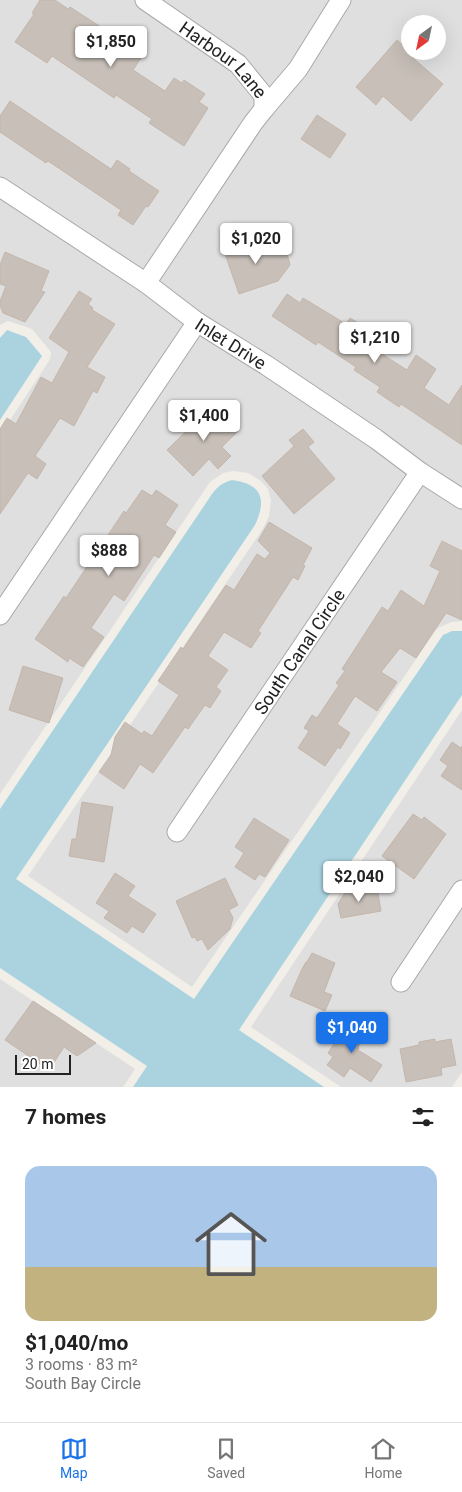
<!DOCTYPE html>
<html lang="en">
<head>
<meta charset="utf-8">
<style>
  :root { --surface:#fff; --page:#f6f6f6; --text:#222; --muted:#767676; --line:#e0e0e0; --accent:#1a73e8 }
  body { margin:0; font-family:Roboto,sans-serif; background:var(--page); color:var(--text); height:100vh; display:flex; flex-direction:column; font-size:19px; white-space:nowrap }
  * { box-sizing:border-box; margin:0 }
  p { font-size:16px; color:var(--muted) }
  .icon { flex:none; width:28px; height:28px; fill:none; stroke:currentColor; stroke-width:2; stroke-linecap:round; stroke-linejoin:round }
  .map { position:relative; height:1087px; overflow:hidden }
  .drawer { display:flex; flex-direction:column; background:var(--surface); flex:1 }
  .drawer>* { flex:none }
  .needle { width:32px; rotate:213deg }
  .buttons { position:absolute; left:401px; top:15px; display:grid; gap:10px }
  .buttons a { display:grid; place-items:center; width:45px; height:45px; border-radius:50%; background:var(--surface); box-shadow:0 5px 20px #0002; font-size:25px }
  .scale { position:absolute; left:15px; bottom:12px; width:56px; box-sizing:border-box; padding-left:5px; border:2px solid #222; border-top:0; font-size:14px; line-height:18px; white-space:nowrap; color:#222; -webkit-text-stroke:4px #fff; paint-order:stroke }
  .price { position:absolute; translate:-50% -42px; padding:0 11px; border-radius:5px; background:#fff; color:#222; font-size:16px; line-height:32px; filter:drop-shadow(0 1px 2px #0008) }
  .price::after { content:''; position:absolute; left:50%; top:30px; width:15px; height:11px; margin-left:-8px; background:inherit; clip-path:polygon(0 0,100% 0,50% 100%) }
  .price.active { background:var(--accent); color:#fff }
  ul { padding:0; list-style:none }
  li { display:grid; align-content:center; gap:10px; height:265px; padding:0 25px }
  li span { display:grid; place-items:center; height:155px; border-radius:15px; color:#555 }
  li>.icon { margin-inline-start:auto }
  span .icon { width:90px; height:90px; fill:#fffc; stroke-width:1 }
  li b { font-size:21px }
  h2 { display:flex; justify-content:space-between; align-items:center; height:60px; padding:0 25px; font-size:21px }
  .tab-bar { display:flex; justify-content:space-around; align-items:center; height:70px; border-top:1px solid var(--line); background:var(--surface); font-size:14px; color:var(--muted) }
  .tab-bar a { display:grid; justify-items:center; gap:2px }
  .tab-bar .active { color:var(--accent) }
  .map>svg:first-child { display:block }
  .residential { fill:#e0dfdf; fill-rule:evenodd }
  .water { fill:#aad3df }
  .building { fill:#c7bfb8; stroke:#c4b6ab }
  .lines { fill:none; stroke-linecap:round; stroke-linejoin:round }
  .street-casing { stroke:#a9a9a9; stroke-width:21 }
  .street { stroke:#fff; stroke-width:19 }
  .labels { text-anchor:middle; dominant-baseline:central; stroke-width:5; stroke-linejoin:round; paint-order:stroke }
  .street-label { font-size:18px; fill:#222; stroke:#fff }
</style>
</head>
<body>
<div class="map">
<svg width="462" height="1087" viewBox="0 0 462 1087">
  <rect width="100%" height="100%" fill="#f2efe9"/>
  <g class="residential">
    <path d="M0 0H462V621L452 622 440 627 436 630 192 987 28 876 262 530 269 516 271 501 268 489 261 481 248 473 233 471 223 473 210 482 0 794V435L49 361 51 355V352L32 329 8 321 0 325ZM410 24H438V51H410Z"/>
    <path d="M462 710V1072L452 1087H341L251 1027Z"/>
    <path d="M0 979 135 1069 123 1087H0Z"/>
  </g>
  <g class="water">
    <path d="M7 330 26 337 42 356 0 420V338Z"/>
    <path d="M232 480C262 484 267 499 255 525L16 879 194 999 443 635 452 631H462V695L239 1030 324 1087H133L147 1066 0 968V809L210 497C216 488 221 483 232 480Z"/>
  </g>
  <g class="building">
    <path d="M40 0H55L68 9 70 7 118 38 116 41 141 58 133 70 165 91 174 78 182 83 184 80 205 94 199 102 208 108 184 146 149 123 152 119 116 95 114 98 52 56 47 63 15 42 34 14 32 13Z"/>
    <path d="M397 40 415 56 413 58 443 84 411 121 383 96 376 105 356 87Z"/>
    <path d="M10 101 111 169 117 160 130 169 129 171 159 191 148 207 146 206 133 225 118 215 121 210 48 161 46 163 0 132V116Z"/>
    <path d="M317 115 346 134 330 158 301 139Z"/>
    <path d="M261 239 263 244 287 254 290 265 278 281 239 294 224 251Z"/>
    <path d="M5 252 49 271 41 291 45 292 25 322 3 313 0 305V301L6 286 0 284V265Z"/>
    <path d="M79 291 92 299 88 304 93 308 92 310 115 324 87 367 105 377 97 393 93 391 74 426 60 418 35 456 46 464 37 479 28 473 0 514V429L7 418 16 424 41 377 52 383 69 352 49 338Z"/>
    <path d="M287 294 300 303 303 298 346 324 350 318 365 327 363 330 380 341 374 349 407 370 416 355 436 369 424 388 449 405 462 385V445L401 404 399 407 377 392 380 387 354 370 356 367 318 342 316 345 272 316Z"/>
    <path d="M213 405 238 431 222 447 231 456 218 469 209 459 193 476 167 450Z"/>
    <path d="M303 429 314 442 308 447 335 479 294 514 262 476 294 446 289 440Z"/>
    <path d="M142 490 152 496 156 490 178 505 165 525 176 532 159 558 154 555 124 601 114 594 91 628 104 637 83 667 69 658 68 662 35 639 64 596 66 598 124 511 126 513Z"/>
    <path d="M269 522 312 548 303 565 305 566 298 580 293 577 258 631 261 633 251 648 224 632 208 656 228 670 216 687 221 691 210 708 205 705 188 729 185 727 153 773 140 764 124 789 99 772 111 755 115 737 125 722 142 734 144 731 152 736 179 695 158 681 181 647 183 649 226 585 234 590 257 554 265 559 270 553 258 541Z"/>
    <path d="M442 541 462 551V620L446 613 416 658 400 648 381 672 397 682 377 711 355 696 337 724 350 733 340 749 338 747 325 766 298 748 309 731 304 728 312 715 317 718 339 685 336 683 345 671 342 669 382 607 388 611 401 590 424 606 440 571 430 566Z"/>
    <path d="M23 666 63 678 49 723 9 710Z"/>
    <path d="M452 742 461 748 462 746V790L441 776 448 766 440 760Z"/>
    <path d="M82 802 113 807 104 862 69 856 72 839H76Z"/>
    <path d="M413 814 422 820 424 817 446 834 414 879 382 856Z"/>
    <path d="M254 818 289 840 265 877 259 874 255 880 235 867 244 853 235 847Z"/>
    <path d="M115 873 135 886 128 896 156 914 143 933 132 926 127 933 104 918 109 911 96 903Z"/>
    <path d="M225 878 238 905 229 910 233 918 230 929 208 950 202 939 197 941 195 937 192 938 176 901Z"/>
    <path d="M357 884 373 894 378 893 381 911 341 918 338 904 344 894 350 893Z"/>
    <path d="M312 953 335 963 324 992 332 995 325 1011 290 996 302 969 306 962H307Z"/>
    <path d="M33 1001 59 1018 96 1043 77 1056 64 1047 49 1070 5 1040Z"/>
    <path d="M349 1021 367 1033 358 1047 359 1048 358 1050 382 1065 371 1082 350 1068 344 1077 327 1065 333 1057 328 1053Z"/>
    <path d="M435 1039V1042L451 1039 456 1065 441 1068 442 1075 406 1082 400 1049 419 1045V1042Z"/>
  </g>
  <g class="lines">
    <defs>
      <g id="street">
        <path id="s1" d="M145 0 238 64 264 96V109L253 123 146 283"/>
        <path d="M264 109 298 69 341 0"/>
        <path id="s2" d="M0 187 146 283 197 322 266 365 376 439 420 472 462 499"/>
        <path d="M0 615 197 322"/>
        <path id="s3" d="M177 832 420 472"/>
        <path d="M401 982 462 890"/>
      </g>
    </defs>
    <use href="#street" class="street-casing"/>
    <use href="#street" class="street"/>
  </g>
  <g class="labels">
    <g class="street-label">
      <text stroke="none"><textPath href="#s1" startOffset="99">Harbour Lane</textPath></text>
      <text stroke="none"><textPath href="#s2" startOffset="279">Inlet Drive</textPath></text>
      <text stroke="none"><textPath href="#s3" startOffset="218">South Canal Circle</textPath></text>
    </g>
  </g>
</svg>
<div class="buttons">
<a><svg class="needle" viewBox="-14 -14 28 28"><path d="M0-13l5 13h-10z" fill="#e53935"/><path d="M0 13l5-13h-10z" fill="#767676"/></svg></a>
</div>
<div class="scale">20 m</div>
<b class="price" style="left:111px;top:68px">$1,850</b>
<b class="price" style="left:256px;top:265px">$1,020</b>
<b class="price" style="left:375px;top:364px">$1,210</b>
<b class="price" style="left:204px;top:442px">$1,400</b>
<b class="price" style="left:109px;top:577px">$888</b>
<b class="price" style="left:359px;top:903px">$2,040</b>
<b class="price active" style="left:352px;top:1054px">$1,040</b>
</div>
<section class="drawer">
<h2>7 homes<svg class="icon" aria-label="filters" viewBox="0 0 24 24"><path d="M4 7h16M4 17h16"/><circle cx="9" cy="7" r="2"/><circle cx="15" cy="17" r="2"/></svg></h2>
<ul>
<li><span style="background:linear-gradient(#a9c7e8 65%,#c2b280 0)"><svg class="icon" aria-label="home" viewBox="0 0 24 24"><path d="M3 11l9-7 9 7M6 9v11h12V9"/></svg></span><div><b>$1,040/mo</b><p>3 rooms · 83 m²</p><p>South Bay Circle</p></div></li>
</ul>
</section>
<nav class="tab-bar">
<a class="active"><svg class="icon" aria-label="map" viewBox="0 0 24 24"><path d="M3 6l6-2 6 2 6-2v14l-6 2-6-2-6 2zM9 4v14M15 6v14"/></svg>Map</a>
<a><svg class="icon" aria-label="saved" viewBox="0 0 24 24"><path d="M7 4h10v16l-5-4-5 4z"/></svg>Saved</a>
<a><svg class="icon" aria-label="home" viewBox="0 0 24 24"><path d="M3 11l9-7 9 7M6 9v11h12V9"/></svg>Home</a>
</nav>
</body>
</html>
